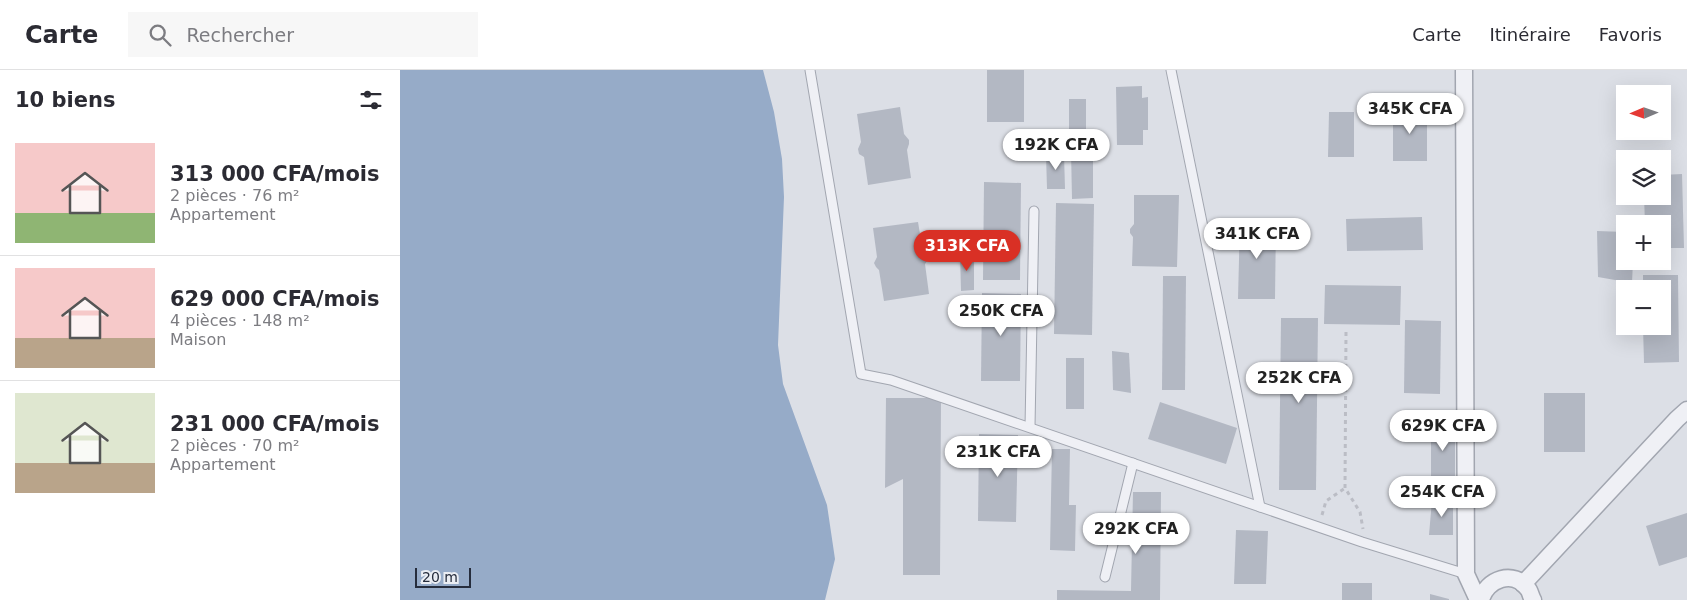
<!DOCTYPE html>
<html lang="fr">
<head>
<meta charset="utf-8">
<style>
  :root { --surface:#fff; --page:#f7f7f7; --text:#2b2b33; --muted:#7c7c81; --line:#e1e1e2; --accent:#d93025 }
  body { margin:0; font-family:"DejaVu Sans",sans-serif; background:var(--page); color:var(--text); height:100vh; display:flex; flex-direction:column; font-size:19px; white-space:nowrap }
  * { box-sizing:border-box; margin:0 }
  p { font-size:16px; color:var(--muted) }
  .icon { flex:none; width:28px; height:28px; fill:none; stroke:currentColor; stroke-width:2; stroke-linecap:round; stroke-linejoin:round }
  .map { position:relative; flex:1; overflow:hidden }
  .details { display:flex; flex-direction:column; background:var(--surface); width:400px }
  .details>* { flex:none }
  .needle { width:32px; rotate:268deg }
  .fabs { position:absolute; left:1216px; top:15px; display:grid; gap:10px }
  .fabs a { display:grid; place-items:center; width:55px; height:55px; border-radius:0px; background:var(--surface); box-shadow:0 5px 20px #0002; font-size:25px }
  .scale { position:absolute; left:15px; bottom:12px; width:56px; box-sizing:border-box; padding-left:5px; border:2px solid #262d3d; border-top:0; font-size:14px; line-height:18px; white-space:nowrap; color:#262d3d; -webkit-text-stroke:4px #ebeef4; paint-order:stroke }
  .price { position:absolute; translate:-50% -42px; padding:0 11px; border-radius:18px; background:#fff; color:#222; font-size:16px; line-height:32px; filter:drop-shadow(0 1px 2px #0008) }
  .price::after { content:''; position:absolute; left:50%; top:30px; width:15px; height:11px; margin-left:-8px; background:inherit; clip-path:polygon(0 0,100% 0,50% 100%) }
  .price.active { background:var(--accent); color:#fff }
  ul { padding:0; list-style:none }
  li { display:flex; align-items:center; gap:15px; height:125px; padding:0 15px }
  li+li { border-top:1px solid var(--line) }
  li span { display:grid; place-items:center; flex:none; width:140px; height:100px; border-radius:0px; color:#555 }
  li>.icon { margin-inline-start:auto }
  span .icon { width:60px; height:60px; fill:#fffc; stroke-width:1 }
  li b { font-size:21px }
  h2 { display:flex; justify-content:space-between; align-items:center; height:60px; padding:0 15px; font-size:21px }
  header { display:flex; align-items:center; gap:30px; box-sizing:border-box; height:70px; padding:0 25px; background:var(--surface); border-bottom:1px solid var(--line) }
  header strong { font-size:24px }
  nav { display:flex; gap:28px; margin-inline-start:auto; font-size:18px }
  .search { width:350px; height:45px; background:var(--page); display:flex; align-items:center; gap:12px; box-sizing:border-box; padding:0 18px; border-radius:0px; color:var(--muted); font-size:19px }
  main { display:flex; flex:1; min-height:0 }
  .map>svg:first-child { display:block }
  .water { fill:#96abc8 }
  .building { fill:#b3b8c3 }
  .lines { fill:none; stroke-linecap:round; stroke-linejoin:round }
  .lane-casing { stroke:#a2a6b0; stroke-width:11 }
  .street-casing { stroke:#a2a6b0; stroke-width:19 }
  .path { stroke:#bbbdc5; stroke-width:3; stroke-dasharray:4 4; stroke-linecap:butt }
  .lane { stroke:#eff0f5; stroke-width:9 }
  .street { stroke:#eff0f5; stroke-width:16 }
</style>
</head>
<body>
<header>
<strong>Carte</strong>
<div class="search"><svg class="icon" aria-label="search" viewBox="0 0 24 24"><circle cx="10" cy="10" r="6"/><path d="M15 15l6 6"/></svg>Rechercher</div>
<nav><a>Carte</a><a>Itinéraire</a><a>Favoris</a></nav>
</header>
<main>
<section class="details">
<h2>10 biens<svg class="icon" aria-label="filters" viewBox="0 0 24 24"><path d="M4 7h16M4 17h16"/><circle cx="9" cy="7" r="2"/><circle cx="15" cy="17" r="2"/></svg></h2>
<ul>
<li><span style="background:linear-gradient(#f6c9c9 70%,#8fb573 0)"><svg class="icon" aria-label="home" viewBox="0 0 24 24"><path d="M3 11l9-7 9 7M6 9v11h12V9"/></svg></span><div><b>313 000 CFA/mois</b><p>2 pièces · 76 m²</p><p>Appartement</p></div></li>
<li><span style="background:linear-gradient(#f6c9c9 70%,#b9a48a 0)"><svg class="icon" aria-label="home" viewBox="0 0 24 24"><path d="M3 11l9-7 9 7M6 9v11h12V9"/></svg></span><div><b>629 000 CFA/mois</b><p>4 pièces · 148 m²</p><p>Maison</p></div></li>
<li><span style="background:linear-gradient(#dfe7d0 70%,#b9a48a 0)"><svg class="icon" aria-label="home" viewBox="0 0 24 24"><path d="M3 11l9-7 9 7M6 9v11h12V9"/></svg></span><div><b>231 000 CFA/mois</b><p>2 pièces · 70 m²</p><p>Appartement</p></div></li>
</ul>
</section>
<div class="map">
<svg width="1287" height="530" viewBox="0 0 1287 530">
  <rect width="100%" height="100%" fill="#dcdfe6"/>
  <path class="water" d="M0 0H363L374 42 382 89 384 127 378 275 383 314 427 435 435 489 425 530H0Z"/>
  <g class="building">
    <rect x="587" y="0" width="37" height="52"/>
    <path d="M742 16V28L748 27V60H743V75H717L716 17Z"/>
    <path d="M669 29H686V66L669 67Z"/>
    <path d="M500 37 504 64 509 70V74L507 80 511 108 468 115 464 87 459 84 458 79 461 72 457 44Z"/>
    <path d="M993 39 1027 40V91H993Z"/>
    <path d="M929 42H954V87H928Z"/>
    <path d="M671 80H693V128L672 129Z"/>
    <path d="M646 84H664L665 119H647Z"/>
    <path d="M1282 104 1284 178H1262V154H1245L1244 126H1262V105Z"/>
    <path d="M584 112 621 113 620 210H583Z"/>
    <path d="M734 125H779L777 197 732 196 733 167 730 163V159L734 154Z"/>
    <path d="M656 133 694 134 692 265 654 264Z"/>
    <path d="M1022 147 1023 180 947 181 946 149Z"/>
    <path d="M840 150 876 151 875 229H838Z"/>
    <path d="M518 152 523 182 526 184 528 187 527 191 525 194 529 224 484 231 479 200 476 197 474 193 477 187 473 158Z"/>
    <path d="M1197 161 1225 162V191H1233L1232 213 1198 207Z"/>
    <path d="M560 184H574V220L561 221Z"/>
    <path d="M1243 205H1278L1279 292 1244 293 1243 256H1262V219H1243Z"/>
    <path d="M763 206H786L785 320H762Z"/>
    <path d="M925 215 1001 216 1000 255 924 254Z"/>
    <path d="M582 223 621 224 620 311H581Z"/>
    <path d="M881 248H918L916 420H879Z"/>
    <path d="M1005 250 1041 251 1040 324 1004 323Z"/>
    <path d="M712 281 729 283 731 323 713 320Z"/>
    <rect x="666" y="288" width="18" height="51"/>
    <rect x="1144" y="323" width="41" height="59"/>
    <path d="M486 328H541L540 505H503V409L485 418Z"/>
    <path d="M760 332 837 358 826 394 748 369Z"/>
    <path d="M1055 353V412L1031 411V354Z"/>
    <path d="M579 364 618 365 616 452 578 451Z"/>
    <path d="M652 379H670L669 435H676L675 481 650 480Z"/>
    <path d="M733 422H761L760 530H657V520L731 521Z"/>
    <path d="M1032 430 1053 431V465H1029Z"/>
    <path d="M1287 443V487L1259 496 1246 456Z"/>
    <path d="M836 460 868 461 866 514H834Z"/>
    <rect x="942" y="513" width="30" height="17"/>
    <path d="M1030 524 1049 529V530H1030Z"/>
  </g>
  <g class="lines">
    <defs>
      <g id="lane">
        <path d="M410 0 461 304 491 310 962 472 1066 504"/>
        <path d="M771 0 860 437"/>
        <path d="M630 357 634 141"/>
        <path d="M705 507 733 393"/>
      </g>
      <g id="street">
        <path d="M1064 0 1066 504 1078 530"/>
        <path d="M1123 514 1277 349 1287 340"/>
        <path d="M1081 530C1086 509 1114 499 1128 519 1130 521 1131 527 1133 530"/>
      </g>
    </defs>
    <use href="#lane" class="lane-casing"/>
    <use href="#street" class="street-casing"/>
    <g class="path">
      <path d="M946 262 945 418 960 442 963 459"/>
      <path d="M922 445 926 431 945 418"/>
    </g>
    <use href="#lane" class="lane"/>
    <use href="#street" class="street"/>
  </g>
</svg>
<div class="fabs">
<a><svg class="needle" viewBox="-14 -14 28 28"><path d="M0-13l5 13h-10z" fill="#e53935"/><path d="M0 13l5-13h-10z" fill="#7c7c81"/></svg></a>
<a><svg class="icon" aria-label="layers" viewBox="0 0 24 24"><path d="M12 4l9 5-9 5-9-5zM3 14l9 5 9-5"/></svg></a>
<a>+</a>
<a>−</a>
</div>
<div class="scale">20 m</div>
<b class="price" style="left:1010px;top:65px">345K CFA</b>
<b class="price" style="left:656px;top:101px">192K CFA</b>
<b class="price" style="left:857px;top:190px">341K CFA</b>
<b class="price active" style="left:567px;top:202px">313K CFA</b>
<b class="price" style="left:601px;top:267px">250K CFA</b>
<b class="price" style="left:899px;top:334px">252K CFA</b>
<b class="price" style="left:1043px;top:382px">629K CFA</b>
<b class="price" style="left:598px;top:408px">231K CFA</b>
<b class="price" style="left:1042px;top:448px">254K CFA</b>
<b class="price" style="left:736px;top:485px">292K CFA</b>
</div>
</main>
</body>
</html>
